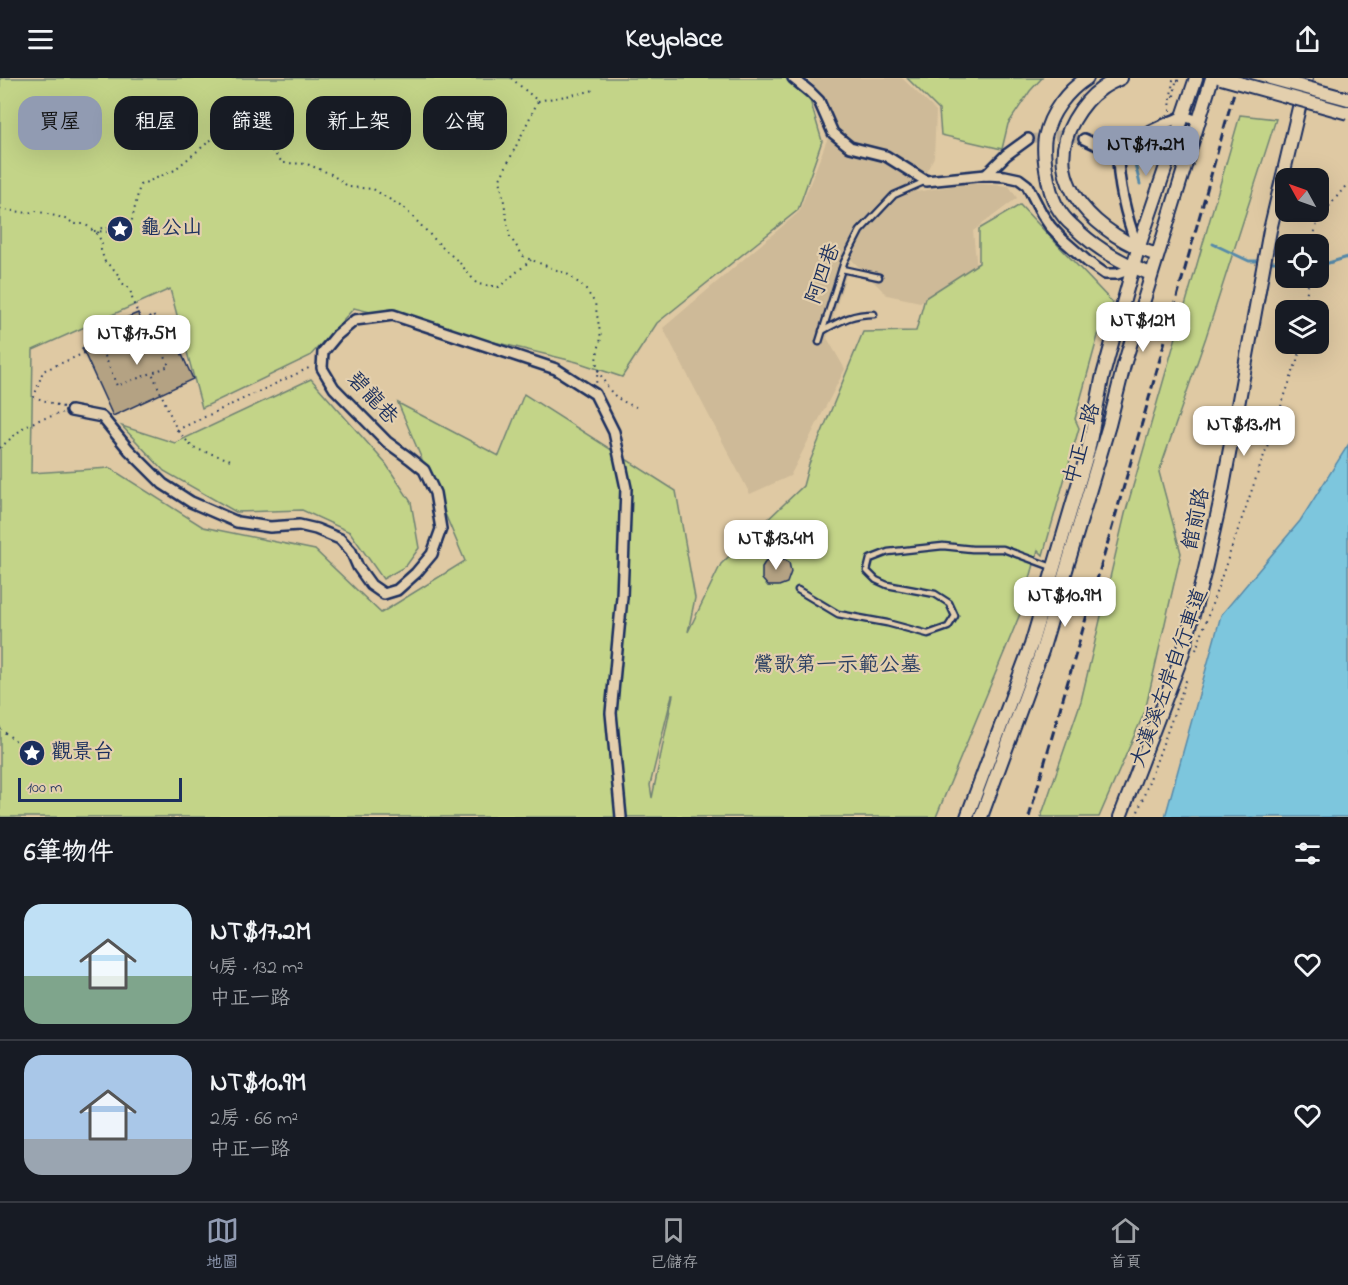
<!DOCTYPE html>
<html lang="zh-TW">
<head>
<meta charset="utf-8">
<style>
  :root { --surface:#171b24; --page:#20242c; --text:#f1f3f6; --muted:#9ea1a6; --line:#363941; --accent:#919bb2 }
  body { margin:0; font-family:"Indie Flower","LXGW WenKai TC",sans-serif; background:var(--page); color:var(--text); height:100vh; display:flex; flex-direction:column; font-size:22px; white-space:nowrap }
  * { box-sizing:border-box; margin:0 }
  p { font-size:20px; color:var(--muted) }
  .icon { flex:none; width:33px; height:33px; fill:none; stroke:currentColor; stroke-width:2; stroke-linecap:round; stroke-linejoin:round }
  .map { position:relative; height:739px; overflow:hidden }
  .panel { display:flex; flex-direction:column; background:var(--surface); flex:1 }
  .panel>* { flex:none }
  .hud { position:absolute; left:18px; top:18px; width:600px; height:54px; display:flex; gap:12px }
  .needle { width:39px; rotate:310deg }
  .buttons { position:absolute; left:1275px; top:90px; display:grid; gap:12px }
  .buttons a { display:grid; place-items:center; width:54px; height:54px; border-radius:12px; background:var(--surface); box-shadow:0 6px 24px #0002; font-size:30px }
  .scale { position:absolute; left:18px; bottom:15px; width:164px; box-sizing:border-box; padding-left:6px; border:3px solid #1b2f5e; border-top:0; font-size:16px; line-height:21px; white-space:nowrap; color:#1b2f5e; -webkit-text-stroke:4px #e3cfad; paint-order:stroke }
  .price { position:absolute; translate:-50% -51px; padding:0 14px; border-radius:12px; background:#fff; color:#222; font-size:20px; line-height:39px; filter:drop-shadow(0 2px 3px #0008) }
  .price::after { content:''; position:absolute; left:50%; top:36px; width:18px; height:14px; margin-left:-9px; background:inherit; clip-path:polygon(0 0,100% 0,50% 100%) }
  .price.on { background:var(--accent); color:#111 }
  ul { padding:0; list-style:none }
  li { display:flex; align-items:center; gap:18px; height:150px; padding:0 24px }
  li+li { border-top:2px solid var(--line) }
  li span { display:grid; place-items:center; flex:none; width:168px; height:120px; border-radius:18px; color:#555 }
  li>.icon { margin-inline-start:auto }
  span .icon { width:72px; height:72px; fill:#fffc; stroke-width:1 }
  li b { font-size:26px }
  h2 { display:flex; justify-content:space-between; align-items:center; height:72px; padding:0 24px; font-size:26px }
  .tag { padding:0 21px; border-radius:18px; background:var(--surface); box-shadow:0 6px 24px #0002; font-size:21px; line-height:54px }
  .tag.on { background:var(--accent); color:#111 }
  header { display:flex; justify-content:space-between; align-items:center; height:78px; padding:0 24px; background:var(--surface); font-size:27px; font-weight:700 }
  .dock { display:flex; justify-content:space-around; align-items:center; height:84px; border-top:2px solid var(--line); background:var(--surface); font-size:16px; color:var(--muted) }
  .dock a { display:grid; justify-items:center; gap:3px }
  .dock .on { color:var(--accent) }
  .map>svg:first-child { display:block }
  .built { fill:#ceba98 }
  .green { fill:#c3d488; stroke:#6f8273; stroke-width:1.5; fill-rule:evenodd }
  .water { fill:#7dc6dd; stroke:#568aaa; stroke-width:1.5 }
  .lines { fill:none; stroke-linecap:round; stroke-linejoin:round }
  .stream { stroke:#568aaa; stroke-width:3 }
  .building { fill:#b4a283; stroke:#1b2f5e; stroke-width:1.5 }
  .street-tunnel { stroke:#b8aa95; stroke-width:9; stroke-dasharray:9 4.5; stroke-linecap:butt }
  .lane-casing { stroke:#1b2f5e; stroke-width:9 }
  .street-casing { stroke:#1b2f5e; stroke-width:14 }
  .secondary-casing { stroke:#1b2f5e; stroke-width:16 }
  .path { stroke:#1b2f5e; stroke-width:2; stroke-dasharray:1.5 4.5; stroke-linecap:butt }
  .lane { stroke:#e3cfad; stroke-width:4.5 }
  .street { stroke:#e3cfad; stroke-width:9 }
  .secondary { stroke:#e3cfad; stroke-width:12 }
  .rail { stroke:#1b2f5e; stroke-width:3; stroke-dasharray:9 4.5; stroke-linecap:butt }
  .secondary-bridge-casing { stroke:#1b2f5e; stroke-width:16; stroke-linecap:butt }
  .secondary-bridge { stroke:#e3cfad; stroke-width:12 }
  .labels { text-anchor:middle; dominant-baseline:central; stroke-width:4.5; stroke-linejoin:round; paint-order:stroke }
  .poi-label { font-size:21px; fill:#1b2f5e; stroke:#e3cfad; text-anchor:start }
  .street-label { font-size:21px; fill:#1b2f5e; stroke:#e3cfad }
  .park-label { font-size:21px; fill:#2c4062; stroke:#e3cfad }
</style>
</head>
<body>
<header><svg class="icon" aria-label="menu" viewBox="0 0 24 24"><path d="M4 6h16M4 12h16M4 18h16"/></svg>Keyplace<svg class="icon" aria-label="share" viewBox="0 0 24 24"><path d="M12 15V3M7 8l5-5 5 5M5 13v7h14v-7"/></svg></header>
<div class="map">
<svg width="1348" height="739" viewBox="0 0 1348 739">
  <rect width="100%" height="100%" fill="#dfc9a3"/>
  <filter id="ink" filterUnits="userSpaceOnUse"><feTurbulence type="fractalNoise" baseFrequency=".0167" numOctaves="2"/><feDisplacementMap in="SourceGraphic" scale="12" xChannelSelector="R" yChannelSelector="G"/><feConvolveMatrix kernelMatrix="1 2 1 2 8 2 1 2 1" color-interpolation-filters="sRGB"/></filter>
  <g filter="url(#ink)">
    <path class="built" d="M807 0H902L936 33 934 79 916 114 969 105 1009 108 1017 120 973 153 977 192 920 224 887 217 851 181 827 260 845 291 790 398 750 416 663 250 799 134 834 44 812 5Z"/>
    <g class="green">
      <path d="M0 0H788L810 22 822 63 798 132 657 245 622 299 577 284 354 230 310 278 202 330 170 211 33 272 31 395 110 390 203 449 315 472 381 535 465 483 398 325 499 378 524 316 676 413 695 520 688 554 721 486 803 408 809 386 863 254 916 253 925 220 979 185V151L1020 127 1113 225 1099 254 1075 341 1079 350 1043 477 1038 472 1020 536 936 739H0ZM672 617H673L652 720 650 707Z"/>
      <path d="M907 0H1042L1030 13 1008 46 1002 71 941 57 939 32Z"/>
      <path d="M1240 37 1276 41 1206 259 1159 394 1181 475 1145 633 1099 739H1041L1081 623 1125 436Z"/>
      <path d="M311 301 386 386 411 424 419 470 406 488 383 501 350 454 302 432 236 434 164 393 122 348 175 365Z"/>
    </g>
    <path class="water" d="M1348 367V739H1165L1221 537 1300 443Z"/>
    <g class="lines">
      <g class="stream">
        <path d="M1135 86 1140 106"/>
        <path d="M1213 166 1249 183H1261"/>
        <path d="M1268 184H1286"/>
        <path d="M1318 186H1325L1348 179"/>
      </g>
    </g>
    <g class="building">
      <path d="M138 235 149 260 170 250 193 301 113 338 82 270 106 259 110 267 128 259 121 242Z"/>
      <path d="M769 478H778L789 484 791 494 787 505 779 508H768L762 501V489Z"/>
    </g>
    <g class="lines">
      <path class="street-tunnel" d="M1028 61 1059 57 1084 61"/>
      <defs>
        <g id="lane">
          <path d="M842 191 879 199"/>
          <path d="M822 253C842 242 852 236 874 236"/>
          <path d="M819 264 844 184 860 153 894 117 926 103"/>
          <path d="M798 512 838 536 887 545 928 556 948 549 955 538 949 525 935 516 887 507 876 502 867 493 870 481 888 474 943 468 972 471H1003L1052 489"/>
        </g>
        <g id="street">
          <path d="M793 0 810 14 819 23 833 55 850 69 886 78 926 103 986 97 1005 98 1019 101 1027 107 1042 136 1050 148 1063 162 1088 184 1105 196H1117L1134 190"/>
          <path d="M1084 61 1118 77"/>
          <path d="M986 97 1006 77 1028 61"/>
          <path d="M1138 171C1127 141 1118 110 1118 77 1136 56 1159 49 1183 38L1199 43"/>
          <path d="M71 333 102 339 129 372 163 406 191 424 237 444 270 449 299 447 316 451 340 461 351 473 358 489 371 507 384 516 397 512 416 495 432 476 441 451 435 415 424 392 409 380 387 364 334 310 322 290 323 274 337 257 355 242 393 237 556 291 595 316 614 354 626 410 622 519 611 635 621 739"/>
        </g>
        <g id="secondary">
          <path d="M1087 0C1067 13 1050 35 1045 59 1042 76 1048 111 1056 127 1060 134 1067 143 1073 148 1096 171 1121 185 1151 196"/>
          <path d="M1121 0C1115 3 1107 6 1101 11 1089 19 1081 30 1074 42 1038 105 1101 159 1157 177"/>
          <path d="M967 739 1031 567 1088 373 1102 301 1138 171 1196 0"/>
          <path d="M981 739 1042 573 1109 347 1124 287 1212 0"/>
          <path d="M1120 739 1182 578 1204 496 1221 420 1270 152 1306 0"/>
        </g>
      </defs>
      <use href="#lane" class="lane-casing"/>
      <use href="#street" class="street-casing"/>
      <use href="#secondary" class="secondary-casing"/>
      <g class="path">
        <path d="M511 0 538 23 500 101 510 159 524 179 567 196 584 209 595 225 601 260 596 282 598 292 596 306"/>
        <path d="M1174 18H1171L1173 2 1178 3V0"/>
        <path d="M1174 18 1176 4"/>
        <path d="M538 23C557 19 576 17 594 12"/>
        <path d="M1170 33 1171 18"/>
        <path d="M0 131 28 135 36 133 63 140 76 146H85L98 157 102 165 101 172 105 184 116 193 122 205 130 211 133 224 142 245 153 237 156 243 151 245 169 288 152 295 177 352 311 289"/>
        <path d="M94 153 129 155 140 107 173 93 217 57 255 54 283 85 307 86 331 96 349 109 373 111 405 131 444 171 459 184 477 206 499 209 531 182"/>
        <path d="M98 155 100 150 112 151"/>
        <path d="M1313 166 1315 153 1318 142 1348 105"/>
        <path d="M1304 232 1309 200"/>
        <path d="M101 268 151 245"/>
        <path d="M598 292C610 314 612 320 636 329"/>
        <path d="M63 329 34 319 43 293 101 268 117 308 152 295"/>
        <path d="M178 353 193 370 231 382"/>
        <path d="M0 370 25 348 39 342 62 335"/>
        <path d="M1196 572 1300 274V266"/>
        <path d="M0 651 32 675"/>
        <path d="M1136 739 1187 600"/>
      </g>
      <use href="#lane" class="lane"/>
      <use href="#street" class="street"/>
      <use href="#secondary" class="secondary"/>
      <path class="rail" d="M1029 739 1146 331 1238 0"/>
      <defs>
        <g id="secondary-bridge">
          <path d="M1221 0 1348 35"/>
          <path d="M1270 0 1348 21"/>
        </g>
      </defs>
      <use href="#secondary-bridge" class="secondary-bridge-casing"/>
      <use href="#secondary-bridge" class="secondary-bridge"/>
    </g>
  </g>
  <defs>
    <symbol id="sight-disc" viewBox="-11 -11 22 22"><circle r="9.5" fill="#1b2f5e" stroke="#e3cfad"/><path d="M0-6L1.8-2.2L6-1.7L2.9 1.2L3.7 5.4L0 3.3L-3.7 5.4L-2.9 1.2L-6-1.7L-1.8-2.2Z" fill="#fff"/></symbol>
  </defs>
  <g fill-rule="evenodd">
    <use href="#sight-disc" x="105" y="136" width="30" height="30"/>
    <use href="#sight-disc" x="17" y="660" width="30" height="30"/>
  </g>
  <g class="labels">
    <g class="poi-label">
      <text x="140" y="151">龜公山</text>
      <text x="51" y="675">觀景台</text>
    </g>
    <g class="street-label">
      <text transform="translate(824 196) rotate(-70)">阿四巷</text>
      <text transform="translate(372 321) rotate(47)">碧龍巷</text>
      <text transform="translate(1083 366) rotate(-74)">中正一路</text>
      <text transform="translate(1197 441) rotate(-78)">館前路</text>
      <text transform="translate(1170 600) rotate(-70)">大漢溪左岸自行車道</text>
    </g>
    <g class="park-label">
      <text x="837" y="588">鶯歌第一示範公墓</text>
    </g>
  </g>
</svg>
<div class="buttons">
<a><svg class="needle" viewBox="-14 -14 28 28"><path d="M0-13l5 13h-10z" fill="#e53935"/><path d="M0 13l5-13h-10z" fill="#9ea1a6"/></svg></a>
<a><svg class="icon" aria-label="locate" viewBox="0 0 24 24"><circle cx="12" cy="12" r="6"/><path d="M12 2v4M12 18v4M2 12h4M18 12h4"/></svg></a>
<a><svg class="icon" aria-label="layers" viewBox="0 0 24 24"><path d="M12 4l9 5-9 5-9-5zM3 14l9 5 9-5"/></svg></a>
</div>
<div class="scale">100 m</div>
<b class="price on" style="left:1146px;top:99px">NT$17.2M</b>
<b class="price" style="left:1143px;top:275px">NT$12M</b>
<b class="price" style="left:137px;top:288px">NT$17.5M</b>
<b class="price" style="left:1244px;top:379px">NT$13.1M</b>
<b class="price" style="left:776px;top:493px">NT$13.4M</b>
<b class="price" style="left:1065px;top:550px">NT$10.9M</b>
<div class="hud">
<a class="tag on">買屋</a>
<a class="tag">租屋</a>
<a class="tag">篩選</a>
<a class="tag">新上架</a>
<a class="tag">公寓</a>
</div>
</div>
<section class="panel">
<h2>6筆物件<svg class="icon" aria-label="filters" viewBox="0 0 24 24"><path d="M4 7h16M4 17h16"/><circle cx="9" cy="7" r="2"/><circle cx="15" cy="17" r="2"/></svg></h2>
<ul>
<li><span style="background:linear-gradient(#bfe0f5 60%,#7fa58c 0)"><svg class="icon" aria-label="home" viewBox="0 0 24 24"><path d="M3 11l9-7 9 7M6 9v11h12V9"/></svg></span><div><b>NT$17.2M</b><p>4房 · 132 m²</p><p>中正一路</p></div><svg class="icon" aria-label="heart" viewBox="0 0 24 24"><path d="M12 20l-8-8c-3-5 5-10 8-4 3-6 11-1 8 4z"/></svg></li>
<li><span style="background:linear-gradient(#a9c7e8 70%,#9aa5b1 0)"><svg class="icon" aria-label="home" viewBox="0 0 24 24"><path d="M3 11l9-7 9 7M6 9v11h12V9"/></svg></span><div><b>NT$10.9M</b><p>2房 · 66 m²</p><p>中正一路</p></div><svg class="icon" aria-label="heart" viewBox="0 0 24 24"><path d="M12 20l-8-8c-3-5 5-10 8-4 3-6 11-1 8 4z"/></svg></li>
</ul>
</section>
<nav class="dock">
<a class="on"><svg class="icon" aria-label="map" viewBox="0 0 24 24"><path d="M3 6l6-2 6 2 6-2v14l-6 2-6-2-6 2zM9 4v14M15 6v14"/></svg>地圖</a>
<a><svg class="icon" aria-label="saved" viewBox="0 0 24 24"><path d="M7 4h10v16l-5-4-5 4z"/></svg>已儲存</a>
<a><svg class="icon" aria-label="home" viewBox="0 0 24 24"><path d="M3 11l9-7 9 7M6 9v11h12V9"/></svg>首頁</a>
</nav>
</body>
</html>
